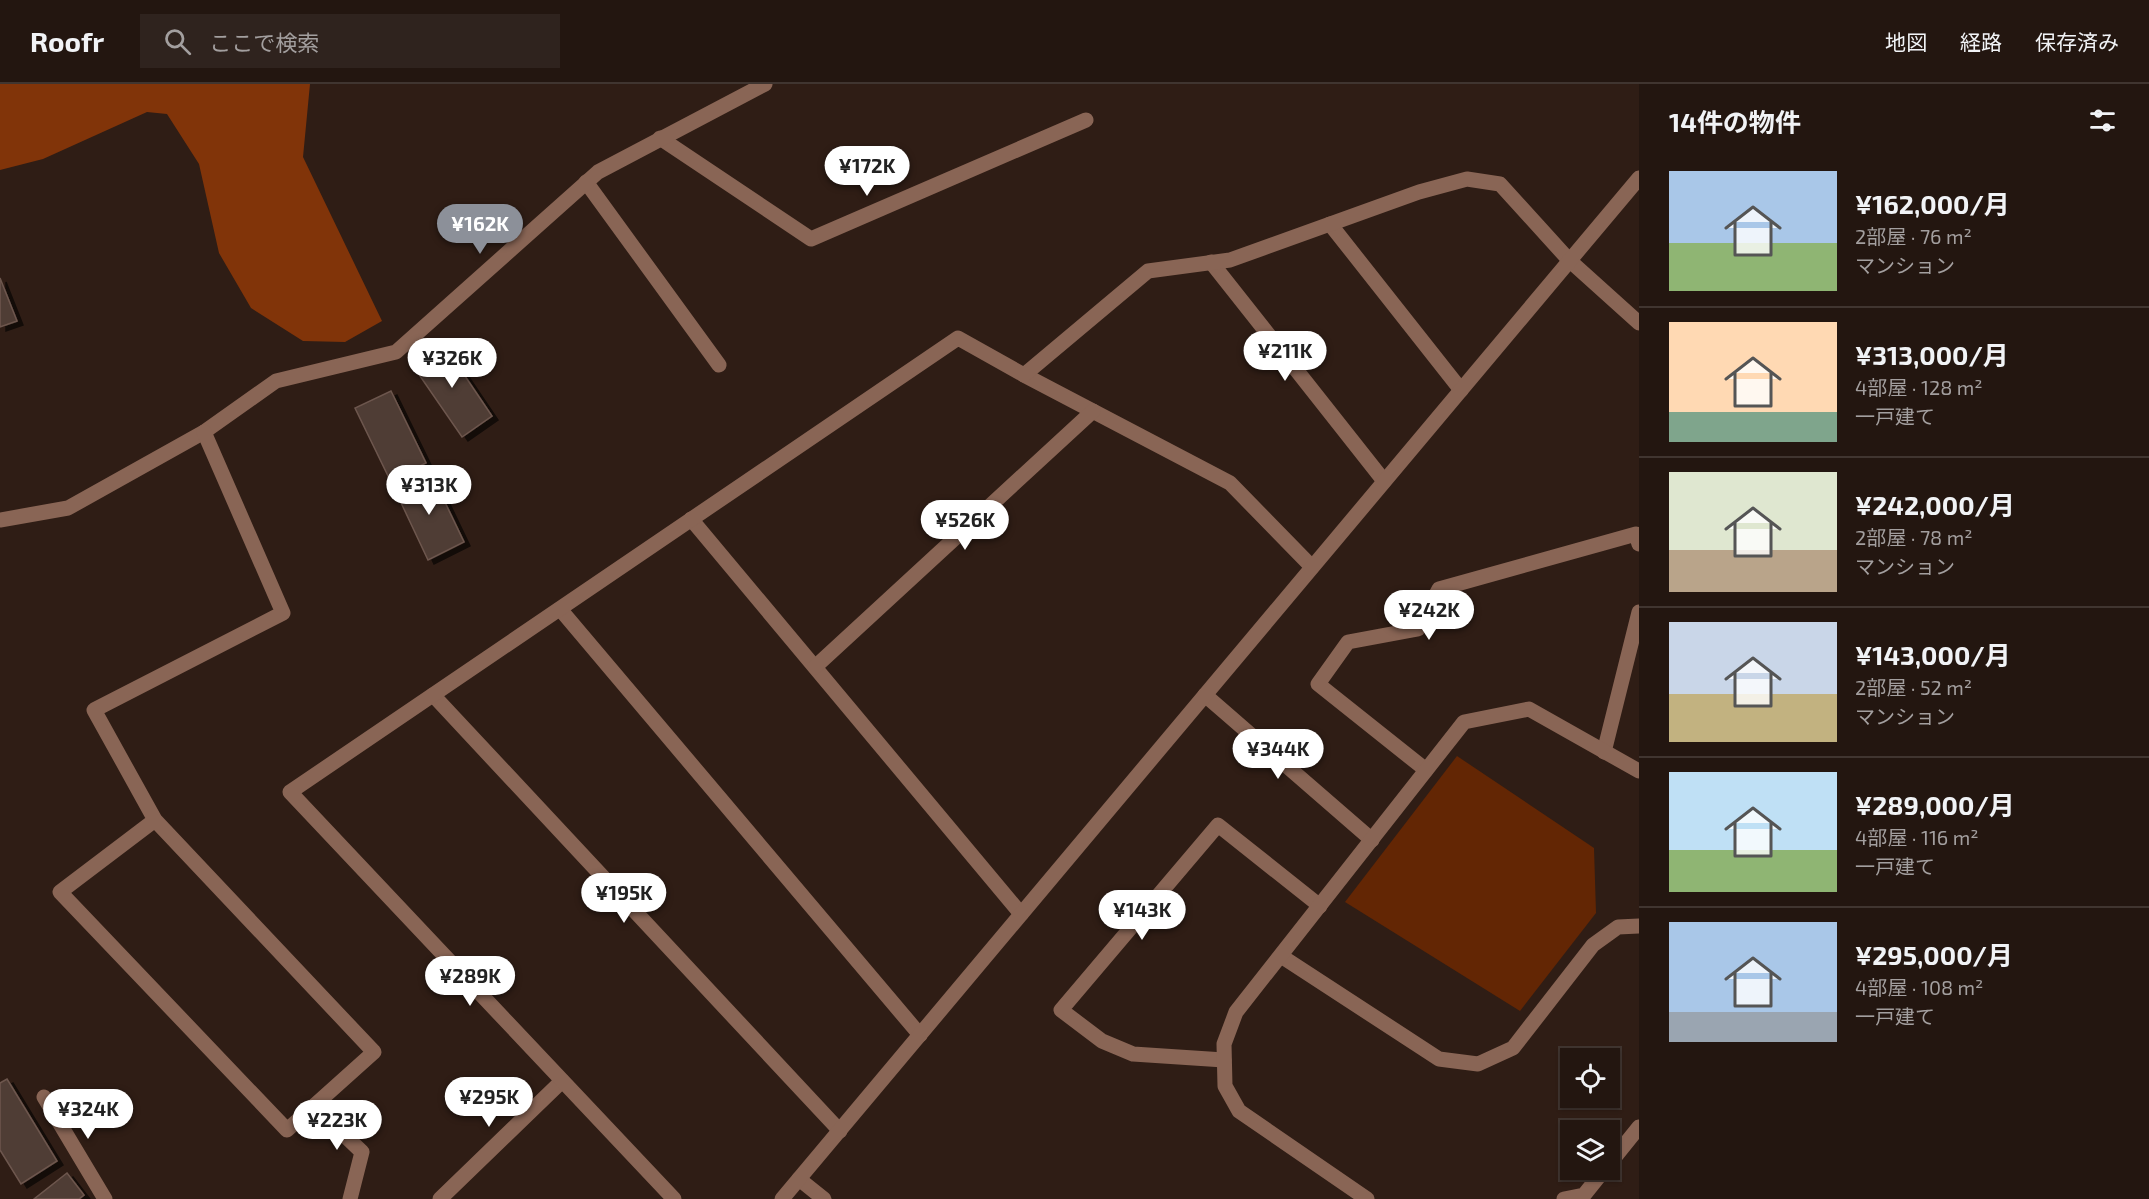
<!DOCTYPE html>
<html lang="ja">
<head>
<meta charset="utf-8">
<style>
  :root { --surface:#231610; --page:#2f231e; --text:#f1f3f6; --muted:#a39f9f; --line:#403530; --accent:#8c9099 }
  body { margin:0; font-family:"Exo 2","Noto Sans JP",sans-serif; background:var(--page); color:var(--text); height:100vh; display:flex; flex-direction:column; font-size:22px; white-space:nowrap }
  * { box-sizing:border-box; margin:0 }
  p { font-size:20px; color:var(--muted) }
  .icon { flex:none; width:33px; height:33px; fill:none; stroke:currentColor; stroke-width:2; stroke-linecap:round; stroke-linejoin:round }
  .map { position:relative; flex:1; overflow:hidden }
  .sheet { display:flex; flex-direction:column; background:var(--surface); width:510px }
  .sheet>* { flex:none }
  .buttons { position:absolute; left:1560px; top:964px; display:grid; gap:12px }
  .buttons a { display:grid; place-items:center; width:60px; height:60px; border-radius:0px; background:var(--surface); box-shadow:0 2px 4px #0004,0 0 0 2px var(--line); font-size:30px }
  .price { position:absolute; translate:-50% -51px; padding:0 14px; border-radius:21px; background:#fff; color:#222; font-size:20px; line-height:39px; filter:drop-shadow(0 2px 3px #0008) }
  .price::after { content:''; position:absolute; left:50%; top:36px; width:18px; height:14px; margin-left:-9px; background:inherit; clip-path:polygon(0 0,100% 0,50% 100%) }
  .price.active { background:var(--accent); color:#fff }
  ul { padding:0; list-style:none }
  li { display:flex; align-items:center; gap:18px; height:150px; padding:0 30px }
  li+li { border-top:2px solid var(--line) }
  li span { display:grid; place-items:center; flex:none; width:168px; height:120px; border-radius:0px; color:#555 }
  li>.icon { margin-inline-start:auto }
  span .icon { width:72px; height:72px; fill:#fffc; stroke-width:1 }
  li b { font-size:26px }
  h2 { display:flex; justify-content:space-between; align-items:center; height:72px; padding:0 30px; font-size:26px }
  header { display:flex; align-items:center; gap:36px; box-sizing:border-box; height:84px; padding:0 30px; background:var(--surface); border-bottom:2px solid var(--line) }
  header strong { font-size:28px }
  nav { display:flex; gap:33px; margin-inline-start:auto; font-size:21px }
  .search { width:420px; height:54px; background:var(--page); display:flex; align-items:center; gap:15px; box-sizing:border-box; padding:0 21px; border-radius:0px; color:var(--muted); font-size:22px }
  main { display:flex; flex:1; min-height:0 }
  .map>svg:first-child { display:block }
  .green { fill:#632604 }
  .forest { fill:#813409 }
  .building { fill:#503c34; stroke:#6d574e; stroke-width:1.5; filter:url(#shadow) }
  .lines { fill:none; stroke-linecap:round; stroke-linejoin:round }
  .minor { stroke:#896555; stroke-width:15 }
</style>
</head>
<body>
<header>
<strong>Roofr</strong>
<div class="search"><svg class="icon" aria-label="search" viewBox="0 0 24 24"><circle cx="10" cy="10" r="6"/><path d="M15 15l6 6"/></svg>ここで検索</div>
<nav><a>地図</a><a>経路</a><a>保存済み</a></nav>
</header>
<main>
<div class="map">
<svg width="1639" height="1115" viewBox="0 0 1639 1115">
  <defs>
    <filter id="shadow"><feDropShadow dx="6" dy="4" stdDeviation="0" flood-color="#0009"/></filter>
  </defs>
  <rect width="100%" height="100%" fill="#2f1d15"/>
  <path class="green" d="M1457 672 1594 764 1596 829 1520 927 1345 818Z"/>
  <path class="forest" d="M0 0H310L303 73 382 237 345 258 303 257 251 224 219 169 199 80 167 30 147 28 43 75 0 86Z"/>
  <g class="building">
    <path d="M0 194 17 237 0 243Z"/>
    <path d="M442 258 492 332 462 353 411 279Z"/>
    <path d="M391 307 426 379 390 396 355 324Z"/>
    <path d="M431 389 464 458 428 476 395 406Z"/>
    <path d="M7 995 57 1077 21 1100 0 1066V999Z"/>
    <path d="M67 1089 84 1111 79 1115H34Z"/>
  </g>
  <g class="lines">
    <g class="minor">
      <path d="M660 54 811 155 1086 36"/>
      <path d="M586 98 719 281"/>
      <path d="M1330 140 1461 306"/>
      <path d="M1211 178 1384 397"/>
      <path d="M1024 291 1230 399 1312 483"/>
      <path d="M691 435 1021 830"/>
      <path d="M0 436 68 424 204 348 276 297 396 268 598 88 765 0"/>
      <path d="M560 525 920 951"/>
      <path d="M815 583 1093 327"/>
      <path d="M433 611 840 1047"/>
      <path d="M1205 611 1372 756"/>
      <path d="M1604 668 1639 528"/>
      <path d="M1426 686 1318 600 1348 558 1418 545 1439 505 1636 450 1639 460"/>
      <path d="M155 736 60 808 287 1046 374 968 155 736 94 626 283 529 204 348"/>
      <path d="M1281 872 1439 975 1478 980 1513 964 1593 861 1618 843 1639 842"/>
      <path d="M1224 976 1133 970 1102 957 1061 926 1218 741 1320 822"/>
      <path d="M44 1013 105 1115"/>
      <path d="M314 1022 362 1068 350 1115"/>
      <path d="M1610 1079 1639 1043"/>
      <path d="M799 1095 824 1115"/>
      <path d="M440 1115 562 997"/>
      <path d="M674 1115 290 708 958 254 1024 291 1148 187 1230 176 1419 108 1467 95 1500 100 1569 176 1639 239"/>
      <path d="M782 1115 1639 94"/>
      <path d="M1367 1115 1239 1027 1225 1002 1224 960 1236 928 1464 638 1529 625 1639 687"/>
      <path d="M1564 1115 1584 1111 1604 1086"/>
    </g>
  </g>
</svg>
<div class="buttons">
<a><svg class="icon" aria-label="locate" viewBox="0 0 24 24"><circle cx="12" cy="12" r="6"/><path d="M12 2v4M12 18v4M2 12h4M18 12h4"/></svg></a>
<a><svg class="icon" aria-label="layers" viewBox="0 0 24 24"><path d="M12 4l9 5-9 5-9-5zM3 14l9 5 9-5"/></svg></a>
</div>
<b class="price" style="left:867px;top:113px">¥172K</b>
<b class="price active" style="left:480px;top:171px">¥162K</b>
<b class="price" style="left:1285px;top:298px">¥211K</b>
<b class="price" style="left:452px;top:305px">¥326K</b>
<b class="price" style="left:429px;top:432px">¥313K</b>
<b class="price" style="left:965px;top:467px">¥526K</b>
<b class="price" style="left:1429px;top:557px">¥242K</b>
<b class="price" style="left:1278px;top:696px">¥344K</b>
<b class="price" style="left:624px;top:840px">¥195K</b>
<b class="price" style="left:1142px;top:857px">¥143K</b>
<b class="price" style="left:470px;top:923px">¥289K</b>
<b class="price" style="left:489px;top:1044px">¥295K</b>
<b class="price" style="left:88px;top:1056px">¥324K</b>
<b class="price" style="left:337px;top:1067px">¥223K</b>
</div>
<section class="sheet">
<h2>14件の物件<svg class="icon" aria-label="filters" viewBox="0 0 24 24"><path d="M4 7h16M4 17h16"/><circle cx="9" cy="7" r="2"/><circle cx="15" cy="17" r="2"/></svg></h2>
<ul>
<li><span style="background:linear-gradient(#a9c7e8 60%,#8fb573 0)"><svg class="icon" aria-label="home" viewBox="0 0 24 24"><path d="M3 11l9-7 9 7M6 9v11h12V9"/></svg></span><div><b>¥162,000/月</b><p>2部屋 · 76 m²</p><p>マンション</p></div></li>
<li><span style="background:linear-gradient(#ffd9b3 75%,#7fa58c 0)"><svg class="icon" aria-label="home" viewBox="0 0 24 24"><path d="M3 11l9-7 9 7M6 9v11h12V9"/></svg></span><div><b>¥313,000/月</b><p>4部屋 · 128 m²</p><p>一戸建て</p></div></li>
<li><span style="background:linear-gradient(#dfe7d0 65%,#b9a48a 0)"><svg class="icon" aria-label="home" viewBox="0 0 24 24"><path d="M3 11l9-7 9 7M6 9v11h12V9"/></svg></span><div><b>¥242,000/月</b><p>2部屋 · 78 m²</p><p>マンション</p></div></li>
<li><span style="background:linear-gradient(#c9d6e8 60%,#c2b280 0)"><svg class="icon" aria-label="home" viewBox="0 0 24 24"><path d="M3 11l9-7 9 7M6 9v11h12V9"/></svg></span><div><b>¥143,000/月</b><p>2部屋 · 52 m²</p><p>マンション</p></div></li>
<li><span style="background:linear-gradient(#bfe0f5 65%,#8fb573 0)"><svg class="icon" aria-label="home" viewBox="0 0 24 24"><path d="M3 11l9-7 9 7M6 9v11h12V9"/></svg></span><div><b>¥289,000/月</b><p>4部屋 · 116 m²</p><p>一戸建て</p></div></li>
<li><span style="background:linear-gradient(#a9c7e8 75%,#9aa5b1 0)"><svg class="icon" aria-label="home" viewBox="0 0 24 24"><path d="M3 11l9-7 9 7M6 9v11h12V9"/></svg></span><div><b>¥295,000/月</b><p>4部屋 · 108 m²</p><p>一戸建て</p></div></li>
</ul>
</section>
</main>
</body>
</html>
